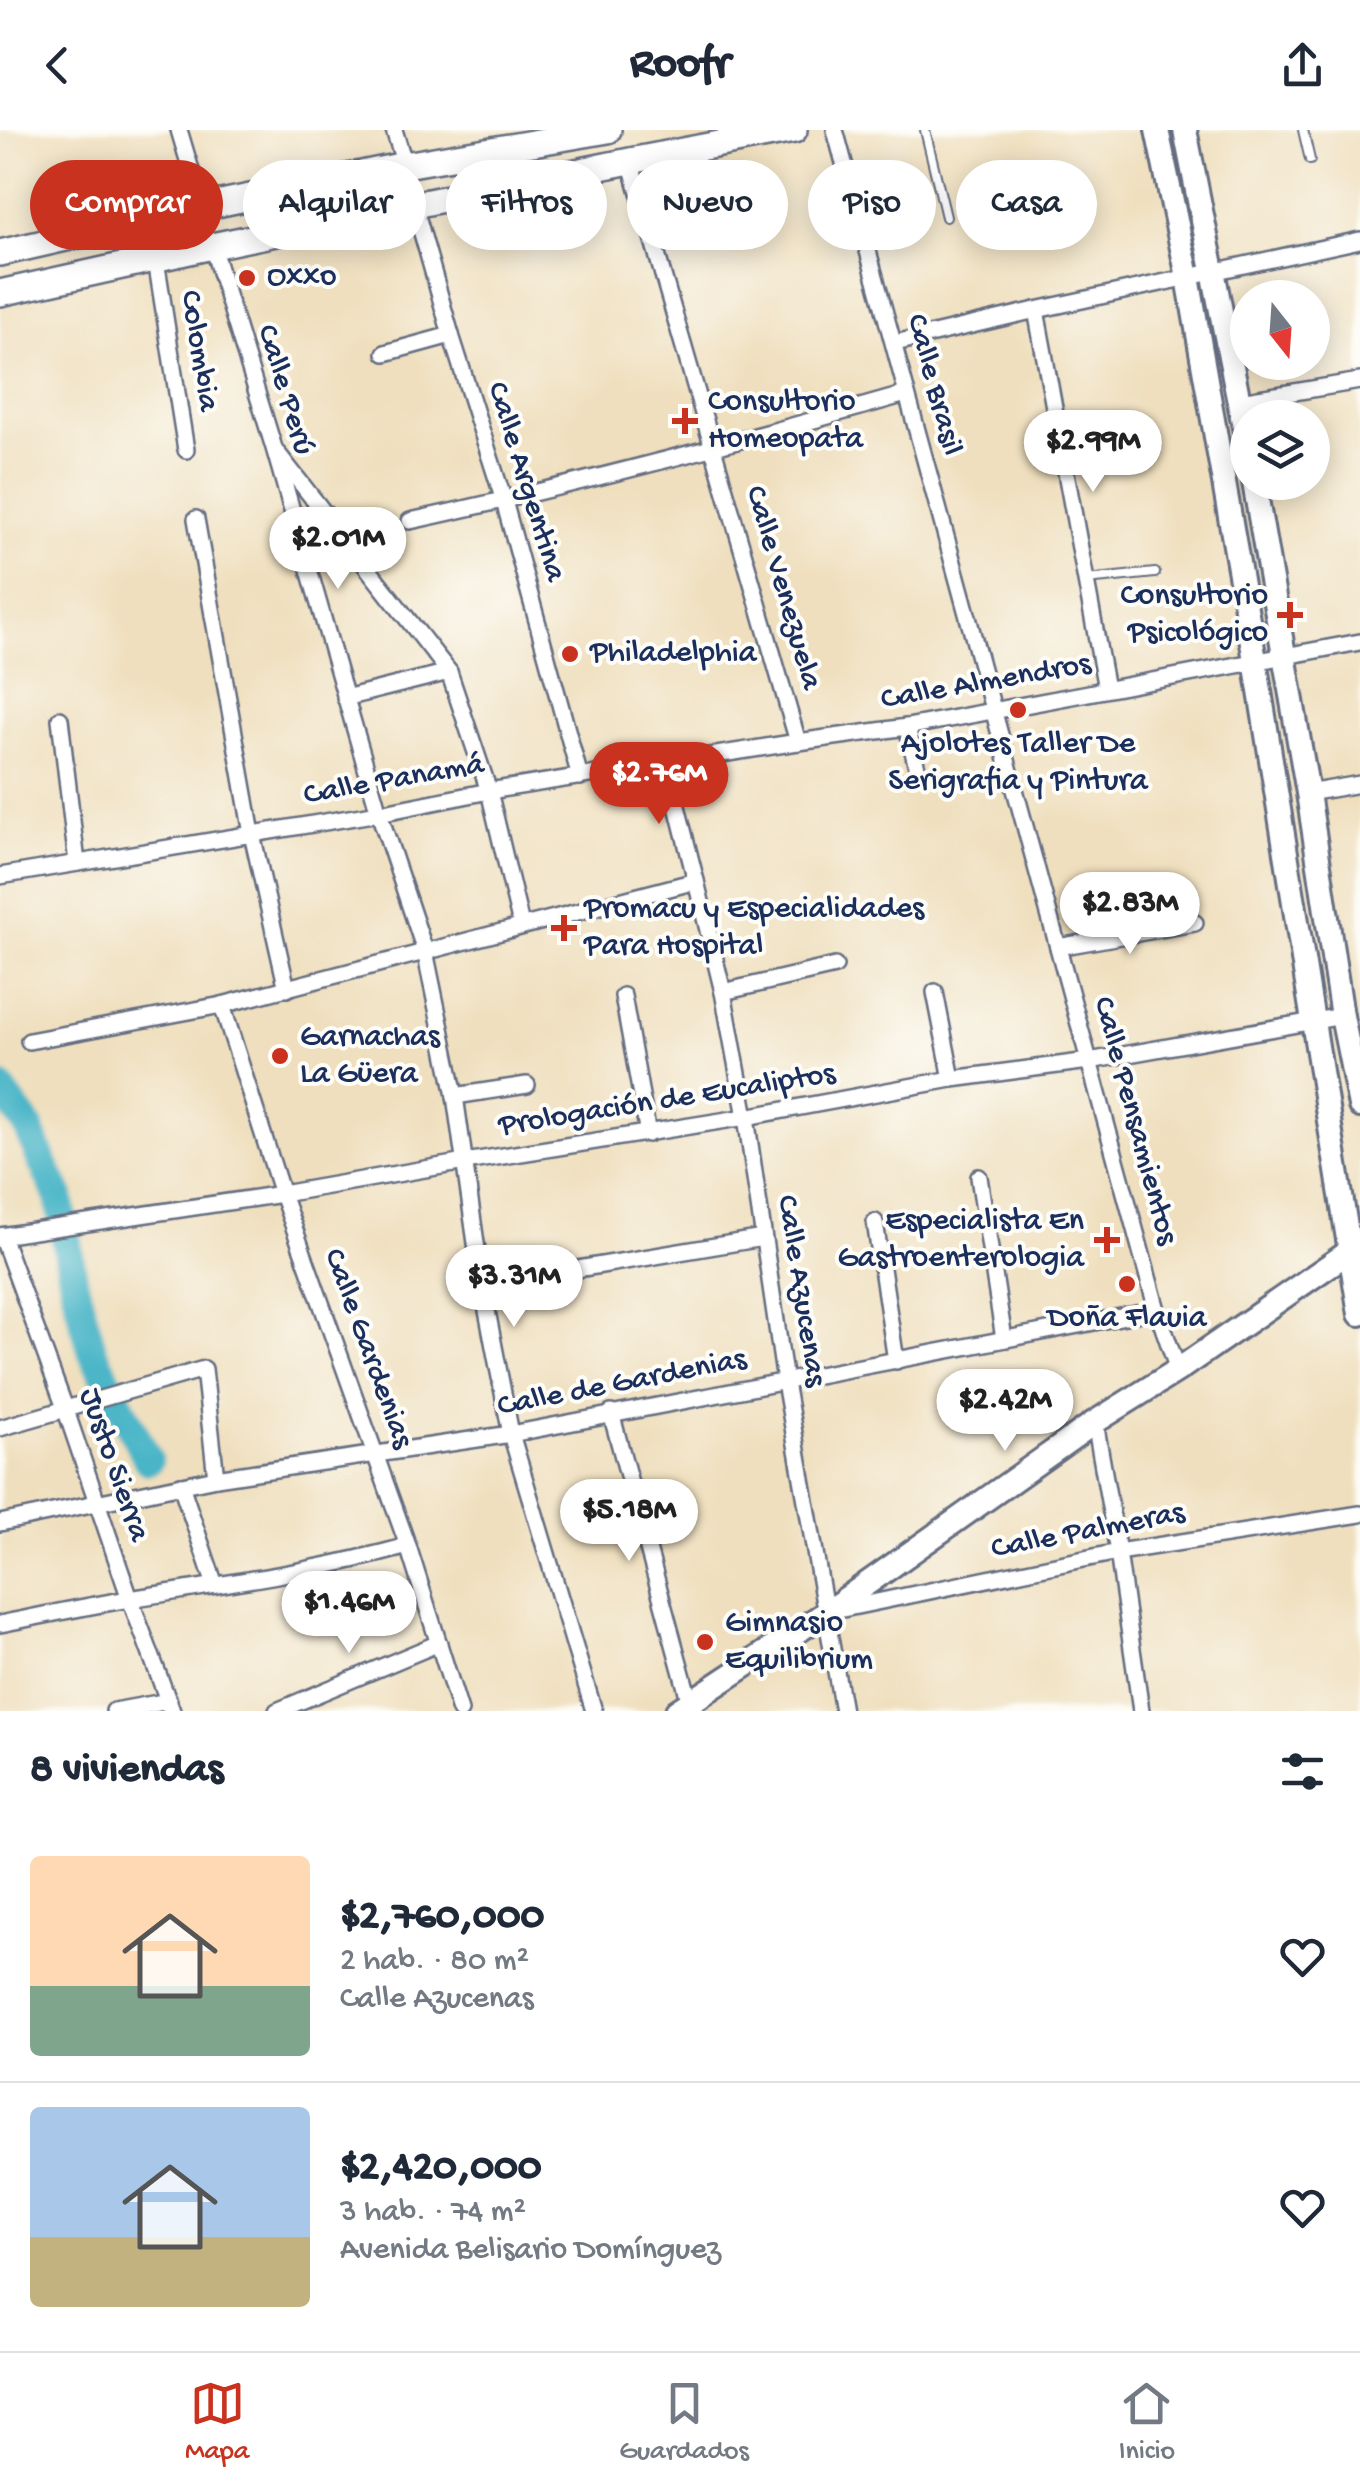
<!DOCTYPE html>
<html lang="es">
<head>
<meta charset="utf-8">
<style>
  :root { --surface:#fff; --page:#f6f6f7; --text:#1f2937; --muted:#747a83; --line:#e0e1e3; --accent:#c8321e }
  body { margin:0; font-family:"Gochi Hand",sans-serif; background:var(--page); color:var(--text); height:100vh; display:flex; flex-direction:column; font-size:38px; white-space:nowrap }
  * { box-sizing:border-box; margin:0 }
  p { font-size:32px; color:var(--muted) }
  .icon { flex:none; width:55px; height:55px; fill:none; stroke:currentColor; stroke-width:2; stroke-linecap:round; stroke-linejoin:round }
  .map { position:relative; height:1581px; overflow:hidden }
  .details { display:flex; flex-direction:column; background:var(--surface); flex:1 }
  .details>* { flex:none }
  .hud { position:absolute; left:30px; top:30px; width:1300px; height:90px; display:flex; gap:20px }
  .needle { width:65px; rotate:163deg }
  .tools { position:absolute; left:1230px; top:150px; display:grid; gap:20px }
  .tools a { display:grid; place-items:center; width:100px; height:100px; border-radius:50%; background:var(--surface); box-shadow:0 5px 25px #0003; font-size:50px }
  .price { position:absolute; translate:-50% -85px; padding:0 22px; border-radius:35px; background:#fff; color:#222; font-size:32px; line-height:65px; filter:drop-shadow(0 2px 5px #0008) }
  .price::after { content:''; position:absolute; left:50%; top:60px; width:30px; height:22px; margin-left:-15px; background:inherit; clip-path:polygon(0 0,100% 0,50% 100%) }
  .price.current { background:var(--accent); color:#fff }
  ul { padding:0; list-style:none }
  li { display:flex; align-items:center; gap:30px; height:250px; padding:0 30px }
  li+li { border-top:2px solid var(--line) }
  li span { display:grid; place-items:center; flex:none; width:280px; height:200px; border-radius:10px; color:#555 }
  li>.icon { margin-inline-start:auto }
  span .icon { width:120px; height:120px; fill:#fffc; stroke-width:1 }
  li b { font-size:42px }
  h2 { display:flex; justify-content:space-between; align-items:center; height:120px; padding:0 30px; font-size:42px }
  .tag { padding:0 35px; border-radius:45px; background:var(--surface); box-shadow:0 5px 25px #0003; font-size:35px; line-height:90px }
  .tag.current { background:var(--accent); color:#fff }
  header { display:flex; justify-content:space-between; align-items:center; height:130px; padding:0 30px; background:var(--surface); font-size:45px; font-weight:700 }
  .tab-bar { display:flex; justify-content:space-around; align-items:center; height:140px; border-top:2px solid var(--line); background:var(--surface); font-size:28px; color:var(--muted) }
  .tab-bar a { display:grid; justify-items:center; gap:5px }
  .tab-bar .current { color:var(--accent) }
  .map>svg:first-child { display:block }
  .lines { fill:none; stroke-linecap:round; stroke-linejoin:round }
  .river { stroke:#4ab5c7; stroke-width:30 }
  .lane-casing { stroke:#656d80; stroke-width:12 }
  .street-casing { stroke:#656d80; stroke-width:20 }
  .secondary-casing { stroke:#656d80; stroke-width:28 }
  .primary-casing { stroke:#656d80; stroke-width:30 }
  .lane { stroke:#fff; stroke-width:8 }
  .street { stroke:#fff; stroke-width:15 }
  .secondary { stroke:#fff; stroke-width:22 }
  .primary { stroke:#fff; stroke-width:25 }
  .poi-dot { fill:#c8321e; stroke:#fdfcf7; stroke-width:4 }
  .labels { text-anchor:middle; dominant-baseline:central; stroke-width:8; stroke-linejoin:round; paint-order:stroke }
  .poi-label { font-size:32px; fill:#1b2f5e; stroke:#fdfcf7; text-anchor:start }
  .street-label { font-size:32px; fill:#1b2f5e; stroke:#fdfcf7 }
</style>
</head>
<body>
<header><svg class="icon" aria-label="back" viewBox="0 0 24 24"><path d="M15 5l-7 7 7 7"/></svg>Roofr<svg class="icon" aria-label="share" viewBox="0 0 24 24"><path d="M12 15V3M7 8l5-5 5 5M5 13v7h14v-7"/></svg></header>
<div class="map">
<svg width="1360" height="1581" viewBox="0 0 1360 1581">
  <rect width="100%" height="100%" fill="#fdfcf7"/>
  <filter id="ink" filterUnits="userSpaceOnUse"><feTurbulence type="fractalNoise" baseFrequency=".01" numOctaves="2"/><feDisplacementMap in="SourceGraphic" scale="20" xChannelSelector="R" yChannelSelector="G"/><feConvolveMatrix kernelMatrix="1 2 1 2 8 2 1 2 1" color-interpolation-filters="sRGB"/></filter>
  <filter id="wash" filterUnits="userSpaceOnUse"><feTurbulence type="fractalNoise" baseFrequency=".0048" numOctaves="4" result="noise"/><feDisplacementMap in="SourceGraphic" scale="40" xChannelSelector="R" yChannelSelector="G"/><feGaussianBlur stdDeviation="2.25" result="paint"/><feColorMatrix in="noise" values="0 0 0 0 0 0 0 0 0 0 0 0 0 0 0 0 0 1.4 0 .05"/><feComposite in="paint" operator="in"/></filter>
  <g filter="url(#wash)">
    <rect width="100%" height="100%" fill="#efdfbe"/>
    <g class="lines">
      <path class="river" d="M0 958 28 996 40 1027 59 1067 74 1154 93 1223 148 1330"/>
    </g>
  </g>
  <g filter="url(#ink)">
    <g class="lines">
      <defs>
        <g id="lane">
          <path d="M925 0 946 87"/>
          <path d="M1303 0 1310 30"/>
          <path d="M1086 450 1155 443"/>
        </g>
        <g id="street">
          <path d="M179 0 202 77"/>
          <path d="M394 0 405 35"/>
          <path d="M835 0 1157 1180 1178 1240"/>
          <path d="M630 31 798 612"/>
          <path d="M414 75 451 205 504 371 580 647"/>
          <path d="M212 116 274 318 379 683 425 821 455 966 482 1155 511 1304 594 1581"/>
          <path d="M156 130 186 320"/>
          <path d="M1036 180 1106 559"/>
          <path d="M895 213 1036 180 1360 110"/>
          <path d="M385 223 451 205"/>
          <path d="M1240 271 1360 251"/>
          <path d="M278 324 449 542 489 661 521 795"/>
          <path d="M196 389 252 704 287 859"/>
          <path d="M410 391C577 355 742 311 906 264"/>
          <path d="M345 568 449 542"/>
          <path d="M60 589 77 733"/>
          <path d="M907 597 918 642"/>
          <path d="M666 633 696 751"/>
          <path d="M1308 663 1360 654"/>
          <path d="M0 746 379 683 489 661 798 612 907 597 1360 512"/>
          <path d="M1058 817 1195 793"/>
          <path d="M723 862 835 836"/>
          <path d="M935 862 952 949"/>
          <path d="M623 866 648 1004"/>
          <path d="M222 875 282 1064 408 1416 460 1581"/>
          <path d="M29 911 222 875 696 751 723 862 746 987 785 1252 843 1581"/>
          <path d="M455 966 527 955"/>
          <path d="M979 1047 1004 1209"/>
          <path d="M875 1092 896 1231"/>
          <path d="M0 1106 282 1064 465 1032 746 987 952 949 1089 931 1342 886"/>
          <path d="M2 1106 65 1278 130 1469 172 1581"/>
          <path d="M482 1155 763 1108"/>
          <path d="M611 1283 690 1573"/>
          <path d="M1095 1292 1118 1422 1141 1581"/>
          <path d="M0 1298 204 1239 216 1348"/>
          <path d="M181 1355 215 1455"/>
          <path d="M0 1393 216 1348 511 1304 1157 1180"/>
          <path d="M838 1480 1118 1422 1360 1384"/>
          <path d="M0 1494C45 1485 91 1475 136 1468 228 1453 318 1441 408 1416"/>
          <path d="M114 1581 169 1571"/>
          <path d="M277 1581 439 1513"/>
        </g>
        <g id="secondary">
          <path d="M1157 0 1188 147 1255 530 1360 1184"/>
          <path d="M1185 0 1248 317"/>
          <path d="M1254 352 1308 663 1342 886 1360 976"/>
          <path d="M677 1581 827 1482 1095 1292 1178 1240 1350 1121 1360 1117"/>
        </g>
        <g id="primary">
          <path d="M0 123 202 77 405 35 608 0"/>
          <path d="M0 163 212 116 630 31 794 0"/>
        </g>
      </defs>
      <use href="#lane" class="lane-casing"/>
      <use href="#street" class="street-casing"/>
      <use href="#secondary" class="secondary-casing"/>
      <use href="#primary" class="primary-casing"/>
      <use href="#lane" class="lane"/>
      <use href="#street" class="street"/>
      <use href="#secondary" class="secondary"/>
      <use href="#primary" class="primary"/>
    </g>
  </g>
  <g class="poi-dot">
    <circle cx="247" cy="148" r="10"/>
    <path d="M680 276h10v10h10v10h-10v10h-10v-10h-10v-10h10z"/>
    <path d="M1285 470h10v10h10v10h-10v10h-10v-10h-10v-10h10z"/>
    <circle cx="570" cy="524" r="10"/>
    <circle cx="1018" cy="580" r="10"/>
    <path d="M559 783h10v10h10v10h-10v10h-10v-10h-10v-10h10z"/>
    <circle cx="280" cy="926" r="10"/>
    <path d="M1102 1095h10v10h10v10h-10v10h-10v-10h-10v-10h10z"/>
    <circle cx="1127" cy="1154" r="10"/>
    <circle cx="705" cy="1512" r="10"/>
  </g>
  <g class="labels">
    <g class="poi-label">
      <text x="267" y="148">Oxxo</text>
      <text x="708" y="273">Consultorio<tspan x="708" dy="37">Homeopata</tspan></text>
      <text x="1268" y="467" text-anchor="end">Consultorio<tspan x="1268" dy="37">Psicológico</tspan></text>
      <text x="590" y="524">Philadelphia</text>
      <text x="1018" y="615" text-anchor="middle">Ajolotes Taller De<tspan x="1018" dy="37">Serigrafia y Pintura</tspan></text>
      <text x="584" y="780">Promacu y Especialidades<tspan x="584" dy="37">Para Hospital</tspan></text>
      <text x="300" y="908">Garnachas<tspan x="300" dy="37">La Güera</tspan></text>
      <text x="1084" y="1092" text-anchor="end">Especialista En<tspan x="1084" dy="37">Gastroenterologia</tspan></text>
      <text x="1127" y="1189" text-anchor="middle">Doña Flauia</text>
      <text x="725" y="1494">Gimnasio<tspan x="725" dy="37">Equilibrium</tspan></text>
    </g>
    <g class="street-label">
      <text transform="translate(198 221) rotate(81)">Colombia</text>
      <text transform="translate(933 255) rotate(75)">Calle Brasil</text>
      <text transform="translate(284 260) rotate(73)">Calle Perú</text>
      <text transform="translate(525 352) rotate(73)">Calle Argentina</text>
      <text transform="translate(782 458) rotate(74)">Calle Venezuela</text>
      <text transform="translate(986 553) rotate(-10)">Calle Almendros</text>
      <text transform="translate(394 651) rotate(-10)">Calle Panamá</text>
      <text transform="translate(667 971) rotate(-9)">Prologación de Eucaliptos</text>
      <text transform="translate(1134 991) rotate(75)">Calle Pensamientos</text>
      <text transform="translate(800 1161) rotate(81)">Calle Azucenas</text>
      <text transform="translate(367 1219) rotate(70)">Calle Gardenias</text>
      <text transform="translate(622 1254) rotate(-11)">Calle de Gardenias</text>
      <text transform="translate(113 1335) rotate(71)">Justo Sierra</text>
      <text transform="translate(1088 1402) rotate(-11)">Calle Palmeras</text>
    </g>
  </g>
</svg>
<div class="tools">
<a><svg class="needle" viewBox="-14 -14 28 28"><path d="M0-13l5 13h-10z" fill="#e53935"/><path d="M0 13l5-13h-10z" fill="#747a83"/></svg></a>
<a><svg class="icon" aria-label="layers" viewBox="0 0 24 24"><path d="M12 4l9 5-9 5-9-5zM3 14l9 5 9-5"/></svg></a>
</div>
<b class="price" style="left:1093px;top:365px">$2.99M</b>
<b class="price" style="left:338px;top:462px">$2.01M</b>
<b class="price current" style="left:659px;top:697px">$2.76M</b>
<b class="price" style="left:1130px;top:827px">$2.83M</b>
<b class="price" style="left:514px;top:1200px">$3.31M</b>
<b class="price" style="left:1005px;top:1324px">$2.42M</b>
<b class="price" style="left:629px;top:1434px">$5.18M</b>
<b class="price" style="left:349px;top:1526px">$1.46M</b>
<div class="hud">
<a class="tag current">Comprar</a>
<a class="tag">Alquilar</a>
<a class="tag">Filtros</a>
<a class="tag">Nuevo</a>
<a class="tag">Piso</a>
<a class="tag">Casa</a>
</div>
</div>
<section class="details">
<h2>8 viviendas<svg class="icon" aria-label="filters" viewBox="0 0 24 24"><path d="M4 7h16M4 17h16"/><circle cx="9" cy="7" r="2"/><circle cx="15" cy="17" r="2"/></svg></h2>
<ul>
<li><span style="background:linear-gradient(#ffd9b3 65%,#7fa58c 0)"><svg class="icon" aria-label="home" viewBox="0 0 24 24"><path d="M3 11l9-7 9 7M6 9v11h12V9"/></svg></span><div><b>$2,760,000</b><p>2 hab. · 80 m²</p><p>Calle Azucenas</p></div><svg class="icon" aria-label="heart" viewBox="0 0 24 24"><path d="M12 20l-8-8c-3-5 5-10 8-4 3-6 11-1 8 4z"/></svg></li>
<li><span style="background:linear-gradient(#a9c7e8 65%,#c2b280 0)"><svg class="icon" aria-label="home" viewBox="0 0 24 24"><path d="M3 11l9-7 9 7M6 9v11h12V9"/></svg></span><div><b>$2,420,000</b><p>3 hab. · 74 m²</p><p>Avenida Belisario Domínguez</p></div><svg class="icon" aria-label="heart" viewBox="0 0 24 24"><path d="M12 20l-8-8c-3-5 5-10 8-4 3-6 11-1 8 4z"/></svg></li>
</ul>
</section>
<nav class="tab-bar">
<a class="current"><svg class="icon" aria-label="map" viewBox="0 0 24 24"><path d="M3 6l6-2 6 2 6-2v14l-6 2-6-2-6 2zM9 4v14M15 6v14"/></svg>Mapa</a>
<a><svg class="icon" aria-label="saved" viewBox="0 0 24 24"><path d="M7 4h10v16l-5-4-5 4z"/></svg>Guardados</a>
<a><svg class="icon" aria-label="home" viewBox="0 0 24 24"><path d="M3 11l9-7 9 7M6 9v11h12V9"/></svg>Inicio</a>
</nav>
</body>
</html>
